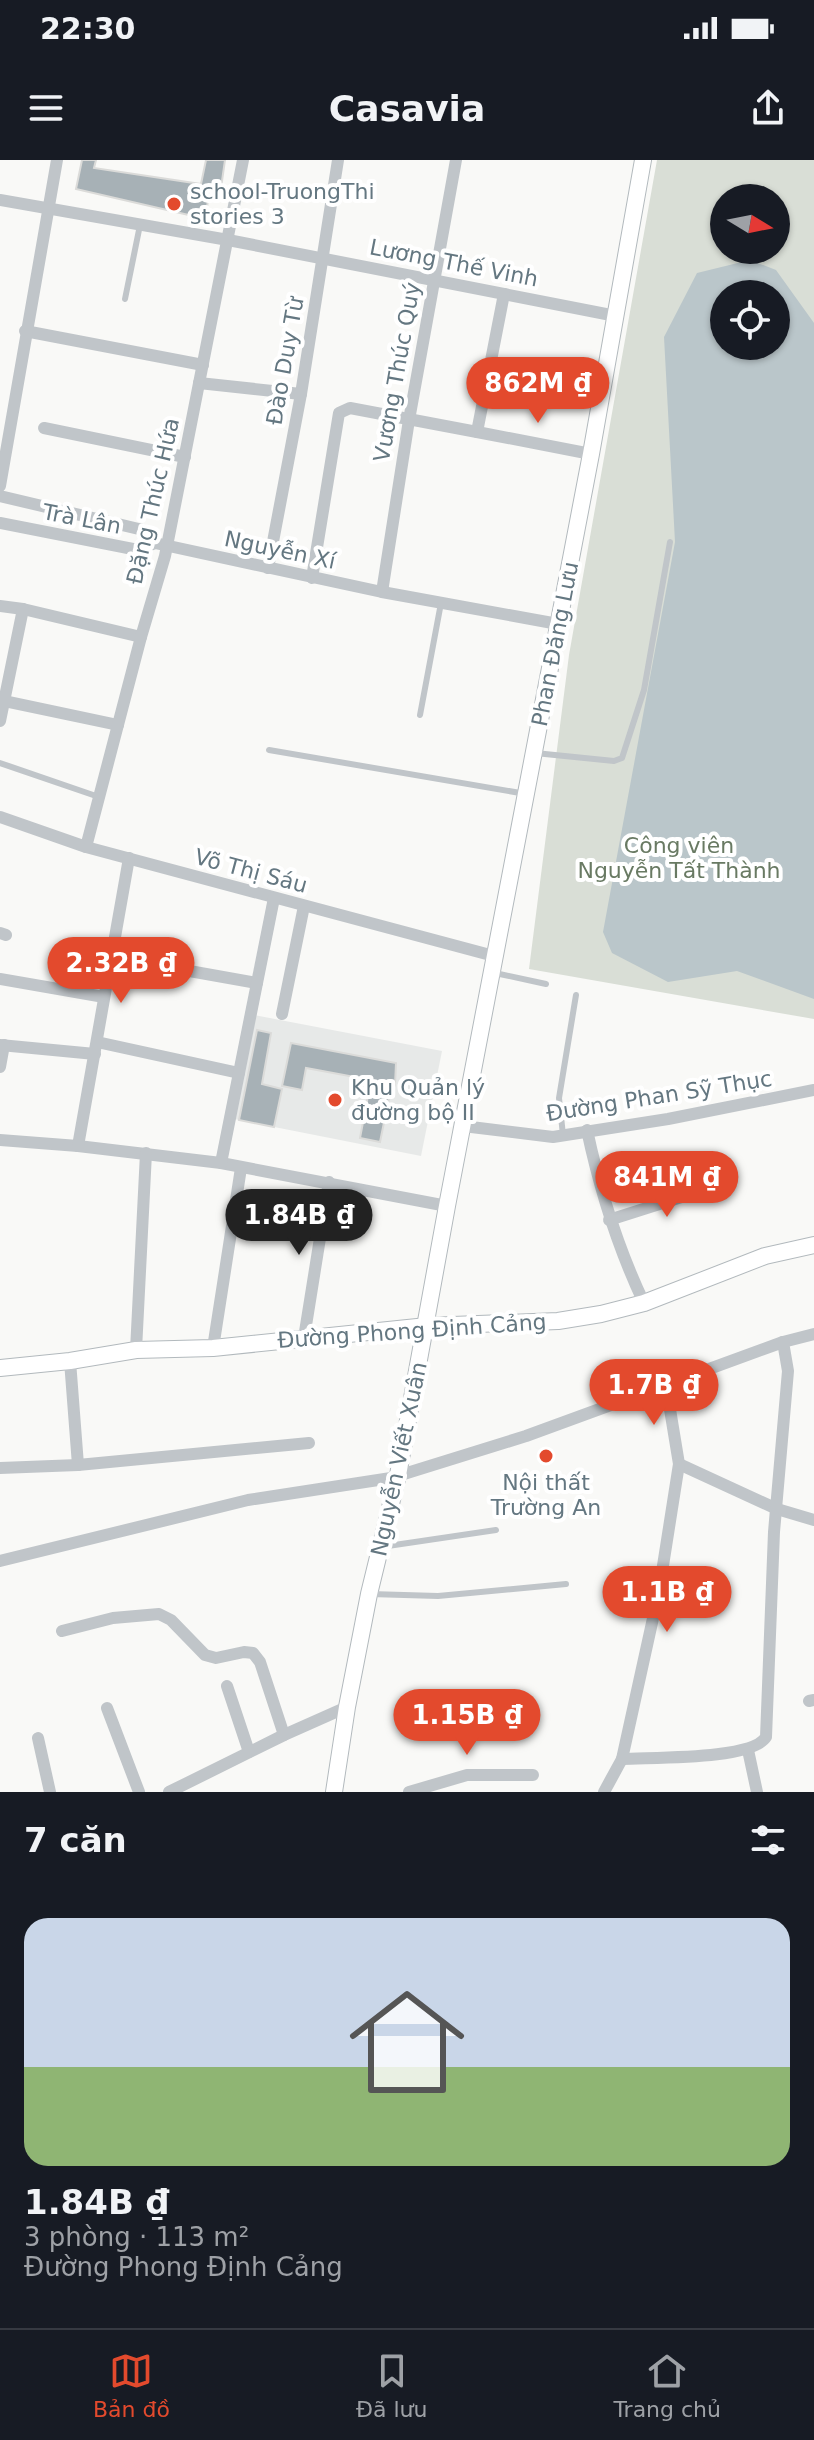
<!DOCTYPE html>
<html lang="vi">
<head>
<meta charset="utf-8">
<style>
  :root { --surface:#171b24; --page:#20242c; --text:#f1f3f6; --muted:#9ea1a6; --line:#363941; --accent:#e34a2d }
  body { margin:0; font-family:"DejaVu Sans",sans-serif; background:var(--page); color:var(--text); height:100vh; display:flex; flex-direction:column; font-size:30px; white-space:nowrap }
  * { box-sizing:border-box; margin:0 }
  p { font-size:26px; color:var(--muted) }
  .icon { flex:none; width:44px; height:44px; fill:none; stroke:currentColor; stroke-width:2; stroke-linecap:round; stroke-linejoin:round }
  .map { position:relative; height:1632px; overflow:hidden }
  .drawer { display:flex; flex-direction:column; background:var(--surface); flex:1 }
  .drawer>* { flex:none }
  .needle { width:52px; rotate:100deg }
  .controls { position:absolute; left:710px; top:24px; display:grid; gap:16px }
  .controls a { display:grid; place-items:center; width:80px; height:80px; border-radius:50%; background:var(--surface); box-shadow:0 2px 6px #0004; font-size:40px }
  .price { position:absolute; translate:-50% -68px; padding:0 18px; border-radius:28px; background:var(--accent); color:#fff; font-size:26px; line-height:52px; filter:drop-shadow(0 2px 4px #0008) }
  .price::after { content:''; position:absolute; left:50%; top:48px; width:24px; height:18px; margin-left:-12px; background:inherit; clip-path:polygon(0 0,100% 0,50% 100%) }
  .price.on { background:#222; color:#fff }
  ul { padding:0; list-style:none }
  li { display:grid; align-content:center; gap:16px; height:424px; padding:0 24px }
  li+li { border-top:2px solid var(--line) }
  li span { display:grid; place-items:center; height:248px; border-radius:24px; color:#555 }
  li>.icon { margin-inline-start:auto }
  span .icon { width:144px; height:144px; fill:#fffc; stroke-width:1 }
  li b { font-size:34px }
  h2 { display:flex; justify-content:space-between; align-items:center; height:96px; padding:0 24px; font-size:34px }
  .status { display:flex; justify-content:space-between; align-items:center; height:56px; padding:0 40px; background:var(--surface); direction:ltr }
  .status svg { height:22px; fill:currentColor }
  header { display:flex; justify-content:space-between; align-items:center; height:104px; padding:0 24px; background:var(--surface); font-size:36px; font-weight:700 }
  .tab-bar { display:flex; justify-content:space-around; align-items:center; height:112px; border-top:2px solid var(--line); background:var(--surface); font-size:22px; color:var(--muted) }
  .tab-bar a { display:grid; justify-items:center; gap:4px }
  .tab-bar .on { color:var(--accent) }
  .map>svg:first-child { display:block }
  .built { fill:#e7e9e8 }
  .green { fill:#d9ded6; fill-rule:evenodd }
  .water { fill:#bac6ca; fill-rule:evenodd }
  .building { fill:#a7b1b6; stroke:#dbdbd9; stroke-width:2 }
  .lines { fill:none; stroke-linecap:round; stroke-linejoin:round }
  .secondary-casing { stroke:#b2b9bd; stroke-width:18 }
  .lane { stroke:#c0c5c9; stroke-width:6 }
  .street { stroke:#c0c5c9; stroke-width:12 }
  .secondary { stroke:#fff; stroke-width:16 }
  .poi-dot { fill:#e34a2d; stroke:#fff; stroke-width:3 }
  .labels { text-anchor:middle; dominant-baseline:central; stroke-width:8; stroke-linejoin:round; paint-order:stroke }
  .poi-label { font-size:22px; fill:#647781; stroke:#fff; text-anchor:start }
  .street-label { font-size:22px; fill:#647781; stroke:#fff }
  .park-label { font-size:22px; fill:#697a63; stroke:#fff }
</style>
</head>
<body>
<div class="status"><b>22:30</b><svg viewBox="0 0 49 12"><path d="M0 12V9h3v3zM5 12V6h3v6zM10 12V3h3v9zM15 12V0h3v12zM26 1h20v11H26zM47 4h2v5h-2z"/></svg></div>
<header><svg class="icon" aria-label="menu" viewBox="0 0 24 24"><path d="M4 6h16M4 12h16M4 18h16"/></svg>Casavia<svg class="icon" aria-label="share" viewBox="0 0 24 24"><path d="M12 15V3M7 8l5-5 5 5M5 13v7h14v-7"/></svg></header>
<div class="map">
<svg width="814" height="1632" viewBox="0 0 814 1632">
  <rect width="100%" height="100%" fill="#f9f9f7"/>
  <path class="built" d="M254 855 442 891 421 996 234 959Z"/>
  <path class="green" d="M657 0H814V859L529 809 569 495ZM724 38H776V90H724ZM724 134H776V186H724Z"/>
  <path class="water" d="M750 100 776 110 814 163V839L737 811 668 822 612 793 603 772 675 382 664 177 697 113ZM724 134H776V186H724Z"/>
  <g class="building">
    <path d="M82 0H96L94 8 201 24 206 0H225L221 28H209L206 59 76 29Z"/>
    <path d="M257 870 271 873 262 924 282 929 274 967 239 960Z"/>
    <path d="M291 883 396 903 395 925 389 938 380 982 360 978 371 920 306 908 302 930 282 926Z"/>
  </g>
  <g class="lines">
    <defs>
      <g id="secondary">
        <path d="M0 1208 70 1201 136 1190 213 1188 427 1166 558 1161 601 1154 644 1143 765 1096 814 1085"/>
        <path d="M334 1632 347 1547 369 1434 398 1315 447 1046 591 294 643 0"/>
      </g>
    </defs>
    <use href="#secondary" class="secondary-casing"/>
    <g class="lane">
      <path d="M125 139 140 65"/>
      <path d="M420 555 441 443"/>
      <path d="M269 590 526 634"/>
      <path d="M535 593 614 601 622 598 644 530 670 382"/>
      <path d="M0 603 99 637"/>
      <path d="M495 813 546 824"/>
      <path d="M563 975 559 938 576 835"/>
      <path d="M381 1387 496 1370"/>
      <path d="M370 1434 438 1436 566 1424"/>
    </g>
    <g class="street">
      <path d="M0 40 228 80 616 156"/>
      <path d="M25 171 203 205"/>
      <path d="M199 223 301 234"/>
      <path d="M44 268 185 297"/>
      <path d="M477 272 591 294"/>
      <path d="M0 326 57 0"/>
      <path d="M0 336 143 370 155 383 382 432 558 464"/>
      <path d="M0 363 138 390 155 383"/>
      <path d="M268 408 301 234 338 0"/>
      <path d="M312 418 339 253 350 248 477 272 504 134"/>
      <path d="M382 432 409 260 456 0"/>
      <path d="M0 446 23 449 141 477"/>
      <path d="M0 540 118 565"/>
      <path d="M0 561 23 449"/>
      <path d="M0 657 86 687 494 796"/>
      <path d="M86 687 141 477 165 396 243 0"/>
      <path d="M0 773 6 775"/>
      <path d="M111 797 257 823"/>
      <path d="M0 819 104 837"/>
      <path d="M282 854 304 746"/>
      <path d="M97 882 239 913"/>
      <path d="M0 885 95 894"/>
      <path d="M0 907 4 885"/>
      <path d="M463 966 553 977 668 959 814 930"/>
      <path d="M587 970C600 1031 617 1086 644 1143"/>
      <path d="M0 980 78 986 221 1003 447 1046"/>
      <path d="M78 986 129 698"/>
      <path d="M221 1003 274 738"/>
      <path d="M609 1060 716 1026"/>
      <path d="M304 1178 329 1022"/>
      <path d="M213 1188 241 1008"/>
      <path d="M136 1190 146 993"/>
      <path d="M70 1201 78 1305"/>
      <path d="M679 1304 777 1349 814 1360"/>
      <path d="M0 1308 78 1305 309 1283"/>
      <path d="M0 1401 248 1340 391 1318 526 1276 783 1182 814 1174"/>
      <path d="M62 1471 113 1458 159 1454 171 1460 205 1495 216 1498 244 1492 253 1493 260 1502 284 1575"/>
      <path d="M227 1526 249 1592"/>
      <path d="M809 1541 814 1540"/>
      <path d="M107 1548 139 1632"/>
      <path d="M38 1578 50 1632"/>
      <path d="M748 1590 757 1632"/>
      <path d="M622 1599C651 1597 752 1600 766 1577L774 1372 788 1211 783 1182"/>
      <path d="M169 1632 284 1575 347 1547"/>
      <path d="M409 1632 467 1615H533"/>
      <path d="M604 1632 622 1599 659 1431 679 1304 666 1225"/>
    </g>
    <use href="#secondary" class="secondary"/>
  </g>
  <g class="poi-dot">
    <circle cx="174" cy="44" r="8"/>
    <circle cx="335" cy="940" r="8"/>
    <circle cx="546" cy="1296" r="8"/>
  </g>
  <g class="labels">
    <g class="poi-label">
      <text x="190" y="31">school-TruongThi<tspan x="190" dy="25">stories 3</tspan></text>
      <text x="351" y="927">Khu Quản lý<tspan x="351" dy="25">đường bộ II</tspan></text>
      <text x="546" y="1322" text-anchor="middle">Nội thất<tspan x="546" dy="25">Trường An</tspan></text>
    </g>
    <g class="street-label">
      <text transform="translate(454 103) rotate(11)">Lương Thế Vinh</text>
      <text transform="translate(285 201) rotate(-80)">Đào Duy Từ</text>
      <text transform="translate(397 212) rotate(-80)">Vương Thúc Quý</text>
      <text transform="translate(153 341) rotate(-77)">Đặng Thúc Hứa</text>
      <text transform="translate(82 359) rotate(11)">Trà Lân</text>
      <text transform="translate(280 390) rotate(12)">Nguyễn Xí</text>
      <text transform="translate(555 484) rotate(-79)">Phan Đăng Lưu</text>
      <text transform="translate(251 711) rotate(15)">Võ Thị Sáu</text>
      <text transform="translate(659 936) rotate(-9)">Đường Phan Sỹ Thục</text>
      <text transform="translate(412 1171) rotate(-4)">Đường Phong Định Cảng</text>
      <text transform="translate(399 1299) rotate(-78)">Nguyễn Viết Xuân</text>
    </g>
    <g class="park-label">
      <text x="679" y="685">Công viên<tspan x="679" dy="25">Nguyễn Tất Thành</tspan></text>
    </g>
  </g>
</svg>
<div class="controls">
<a><svg class="needle" viewBox="-14 -14 28 28"><path d="M0-13l5 13h-10z" fill="#e53935"/><path d="M0 13l5-13h-10z" fill="#9ea1a6"/></svg></a>
<a><svg class="icon" aria-label="locate" viewBox="0 0 24 24"><circle cx="12" cy="12" r="6"/><path d="M12 2v4M12 18v4M2 12h4M18 12h4"/></svg></a>
</div>
<b class="price" style="left:538px;top:265px">862M ₫</b>
<b class="price" style="left:121px;top:845px">2.32B ₫</b>
<b class="price" style="left:667px;top:1059px">841M ₫</b>
<b class="price on" style="left:299px;top:1097px">1.84B ₫</b>
<b class="price" style="left:654px;top:1267px">1.7B ₫</b>
<b class="price" style="left:667px;top:1474px">1.1B ₫</b>
<b class="price" style="left:467px;top:1597px">1.15B ₫</b>
</div>
<section class="drawer">
<h2>7 căn<svg class="icon" aria-label="filters" viewBox="0 0 24 24"><path d="M4 7h16M4 17h16"/><circle cx="9" cy="7" r="2"/><circle cx="15" cy="17" r="2"/></svg></h2>
<ul>
<li><span style="background:linear-gradient(#c9d6e8 60%,#8fb573 0)"><svg class="icon" aria-label="home" viewBox="0 0 24 24"><path d="M3 11l9-7 9 7M6 9v11h12V9"/></svg></span><div><b>1.84B ₫</b><p>3 phòng · 113 m²</p><p>Đường Phong Định Cảng</p></div></li>
</ul>
</section>
<nav class="tab-bar">
<a class="on"><svg class="icon" aria-label="map" viewBox="0 0 24 24"><path d="M3 6l6-2 6 2 6-2v14l-6 2-6-2-6 2zM9 4v14M15 6v14"/></svg>Bản đồ</a>
<a><svg class="icon" aria-label="saved" viewBox="0 0 24 24"><path d="M7 4h10v16l-5-4-5 4z"/></svg>Đã lưu</a>
<a><svg class="icon" aria-label="home" viewBox="0 0 24 24"><path d="M3 11l9-7 9 7M6 9v11h12V9"/></svg>Trang chủ</a>
</nav>
</body>
</html>
